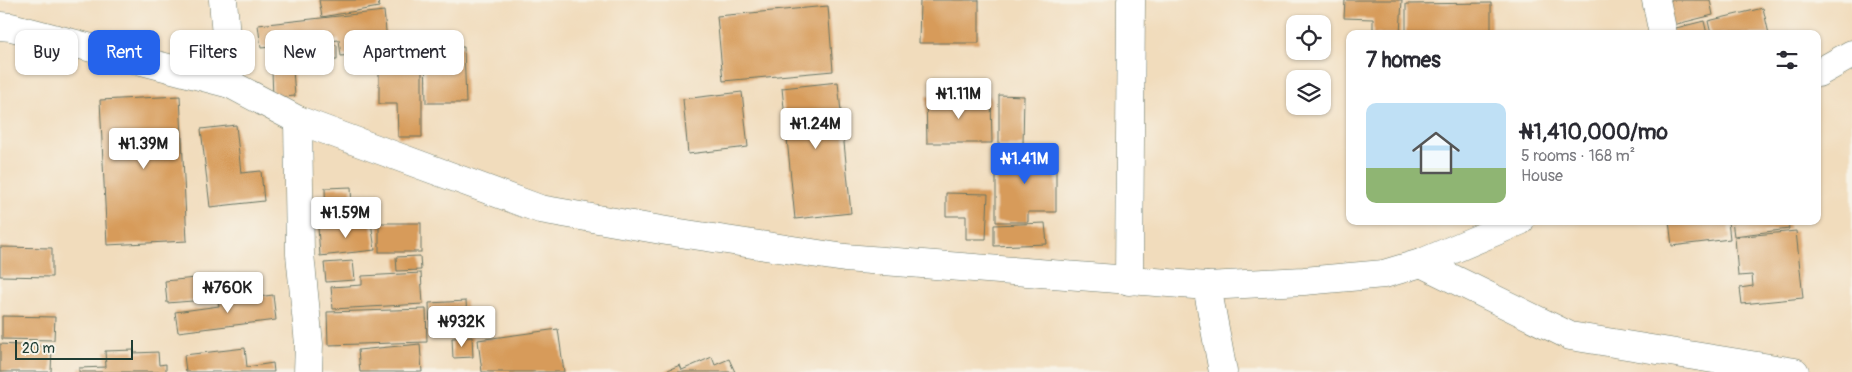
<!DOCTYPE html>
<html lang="en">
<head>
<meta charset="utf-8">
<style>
  :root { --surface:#fff; --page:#f2f2f3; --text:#2b2b33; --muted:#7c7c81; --line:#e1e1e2; --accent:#2563eb }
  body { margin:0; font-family:Pangolin,sans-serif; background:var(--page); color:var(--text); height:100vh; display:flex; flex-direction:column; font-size:19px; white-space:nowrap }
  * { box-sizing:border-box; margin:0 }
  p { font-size:16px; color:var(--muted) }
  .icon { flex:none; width:28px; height:28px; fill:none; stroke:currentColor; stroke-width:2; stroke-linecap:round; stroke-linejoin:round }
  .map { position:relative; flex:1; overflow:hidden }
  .side { position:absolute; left:1346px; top:30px; width:475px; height:195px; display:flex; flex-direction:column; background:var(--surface); border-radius:10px; box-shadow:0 1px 4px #0004 }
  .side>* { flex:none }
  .top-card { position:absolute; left:15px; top:30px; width:475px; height:45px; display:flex; gap:10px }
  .controls { position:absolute; left:1286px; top:15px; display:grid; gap:10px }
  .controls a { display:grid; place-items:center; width:45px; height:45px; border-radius:10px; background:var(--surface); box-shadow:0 1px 4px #0004; font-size:25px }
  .scale { position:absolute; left:15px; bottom:12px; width:118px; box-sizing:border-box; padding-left:5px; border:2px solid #1f3d34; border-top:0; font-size:14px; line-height:18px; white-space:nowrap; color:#1f3d34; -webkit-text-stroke:4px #f7f3e8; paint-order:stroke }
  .price { position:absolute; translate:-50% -42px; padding:0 11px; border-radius:5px; background:#fff; color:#222; font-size:16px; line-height:32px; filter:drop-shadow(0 1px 2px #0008) }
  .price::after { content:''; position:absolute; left:50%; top:30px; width:15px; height:11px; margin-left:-8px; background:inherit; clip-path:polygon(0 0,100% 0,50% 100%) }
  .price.active { background:var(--accent); color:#fff }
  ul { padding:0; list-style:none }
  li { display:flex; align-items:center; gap:15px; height:125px; padding:0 20px }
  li+li { border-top:1px solid var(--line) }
  li span { display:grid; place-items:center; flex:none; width:140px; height:100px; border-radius:10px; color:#555 }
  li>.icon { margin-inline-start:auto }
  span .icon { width:60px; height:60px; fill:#fffc; stroke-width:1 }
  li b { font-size:21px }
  h2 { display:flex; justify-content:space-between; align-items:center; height:60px; padding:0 20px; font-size:21px }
  .tag { padding:0 18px; border-radius:10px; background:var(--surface); box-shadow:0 1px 4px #0004; font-size:18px; line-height:45px }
  .tag.active { background:var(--accent); color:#fff }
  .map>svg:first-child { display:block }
  .building { fill:#d79b5a }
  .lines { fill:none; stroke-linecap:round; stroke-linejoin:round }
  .minor-casing { stroke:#687564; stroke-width:29 }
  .minor { stroke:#fff; stroke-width:28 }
</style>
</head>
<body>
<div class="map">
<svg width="1852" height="372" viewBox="0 0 1852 372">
  <rect width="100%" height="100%" fill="#f7f3e8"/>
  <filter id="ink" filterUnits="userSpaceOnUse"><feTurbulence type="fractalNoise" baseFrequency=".02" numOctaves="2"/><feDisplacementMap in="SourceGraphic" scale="10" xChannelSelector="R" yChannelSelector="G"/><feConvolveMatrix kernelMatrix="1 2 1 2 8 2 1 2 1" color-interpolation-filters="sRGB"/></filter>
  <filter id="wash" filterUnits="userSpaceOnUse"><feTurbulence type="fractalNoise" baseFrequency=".0096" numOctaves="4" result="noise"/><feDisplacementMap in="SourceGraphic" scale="20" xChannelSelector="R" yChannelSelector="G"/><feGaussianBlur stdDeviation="1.12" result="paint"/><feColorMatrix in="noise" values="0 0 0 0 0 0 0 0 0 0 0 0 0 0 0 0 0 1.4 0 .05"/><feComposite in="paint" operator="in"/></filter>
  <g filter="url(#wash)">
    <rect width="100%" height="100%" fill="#f1dcbc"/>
    <g id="blocks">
      <g class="building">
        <path d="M319 0H378L379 7 322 17Z"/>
        <path d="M920 0H979V43H919Z"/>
        <path d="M1345 0H1402L1400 34H1373V19L1344 18Z"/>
        <path d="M1672 0H1710L1713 15 1669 26 1664 2Z"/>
        <path d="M1491 3V34H1406V4Z"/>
        <path d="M828 6 833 71 723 81 717 16Z"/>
        <path d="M1763 8 1769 34H1711L1708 21Z"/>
        <path d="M384 11 388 51 341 56 339 40 261 48 258 25Z"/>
        <path d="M1704 21 1707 34H1669L1668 30Z"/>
        <path d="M313 45H337V60L313 61Z"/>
        <path d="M464 47 466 103H426L425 48Z"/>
        <path d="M379 56H422V137H398L397 104H379Z"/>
        <path d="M293 70 295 96 273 98 272 71Z"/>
        <path d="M838 82 851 213 795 219 782 88Z"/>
        <path d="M742 92 748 147 688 154 683 99Z"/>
        <path d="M999 95 1024 96 1023 145H999Z"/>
        <path d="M180 96 187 241 107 245 100 100Z"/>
        <path d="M926 96H991L992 143H927Z"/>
        <path d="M236 125 241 173 261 171 264 201 210 207 201 129Z"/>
        <path d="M996 152H1056V212H1028V222H996Z"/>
        <path d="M351 187 352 208 364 207V221L326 223 325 188Z"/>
        <path d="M946 193 988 194 986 239H966V216H946Z"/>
        <path d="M1669 221H1728L1730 239 1672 246Z"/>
        <path d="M1732 221H1788L1789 229 1734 236Z"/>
        <path d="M371 222 375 250 320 256 318 227Z"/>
        <rect x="379" y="223" width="42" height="29"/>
        <path d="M1045 223 1047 244 994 246V225Z"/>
        <path d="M1796 231 1803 298 1742 304 1740 288 1753 286 1752 275 1738 276 1735 237Z"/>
        <path d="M0 247 52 248V277L0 276Z"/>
        <path d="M420 256 421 270 397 271 396 257Z"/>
        <path d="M353 261 355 280 326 282 324 263Z"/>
        <path d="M421 273 423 304 333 309 331 287 362 285V276Z"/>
        <path d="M216 276 218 299 167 303 165 281Z"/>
        <path d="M273 295 276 320 178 332 175 312 219 306 218 302Z"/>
        <path d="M466 301 468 333 430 335 429 303Z"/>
        <path d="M426 309 427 342 328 345 327 312Z"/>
        <path d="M2 316 55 317 54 340 2 339Z"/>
        <path d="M558 329 564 372H482L478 340Z"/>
        <path d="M472 337 473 357 453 358 452 338Z"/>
        <path d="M0 344 52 347 51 372H0Z"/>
        <path d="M420 344 422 372H360L358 350Z"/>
        <path d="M245 348 247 367 273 363 274 372H186L184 355Z"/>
        <path d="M134 350V353L158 352 159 365 166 364V372H79V368L106 367 105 351Z"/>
        <path d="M712 357 715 365 729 359 735 372H663L680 365 682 370Z"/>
      </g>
    </g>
  </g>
  <g filter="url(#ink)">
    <use href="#blocks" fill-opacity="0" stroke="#687564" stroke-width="1"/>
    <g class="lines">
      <defs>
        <g id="minor">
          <path d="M223 0 230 84"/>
          <path d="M1656 0 1663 34"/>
          <path d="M0 26 11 27 230 84 298 120 540 209 667 231 845 258 1207 286 1304 281 1384 274 1421 263 1520 221"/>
          <path d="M1818 73 1852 54"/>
          <path d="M298 120 300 254 309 344 308 372"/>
          <path d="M1421 263 1570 336 1795 372"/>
          <path d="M1129 281 1131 0"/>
          <path d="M1207 286 1223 372"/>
        </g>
      </defs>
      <use href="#minor" class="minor-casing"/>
      <use href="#minor" class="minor"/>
    </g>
  </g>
</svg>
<div class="controls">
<a><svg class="icon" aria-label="locate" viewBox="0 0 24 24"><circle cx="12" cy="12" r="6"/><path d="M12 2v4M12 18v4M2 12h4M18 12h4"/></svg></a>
<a><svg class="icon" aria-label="layers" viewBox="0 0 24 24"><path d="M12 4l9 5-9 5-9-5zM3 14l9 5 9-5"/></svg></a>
</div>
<div class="scale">20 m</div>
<b class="price" style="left:959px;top:120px">₦1.11M</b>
<b class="price" style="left:816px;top:150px">₦1.24M</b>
<b class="price" style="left:144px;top:170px">₦1.39M</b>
<b class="price active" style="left:1025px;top:185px">₦1.41M</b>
<b class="price" style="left:346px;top:239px">₦1.59M</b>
<b class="price" style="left:228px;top:314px">₦760K</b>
<b class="price" style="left:462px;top:348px">₦932K</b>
<div class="top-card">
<a class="tag">Buy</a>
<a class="tag active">Rent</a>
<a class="tag">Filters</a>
<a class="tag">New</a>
<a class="tag">Apartment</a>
</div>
<section class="side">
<h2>7 homes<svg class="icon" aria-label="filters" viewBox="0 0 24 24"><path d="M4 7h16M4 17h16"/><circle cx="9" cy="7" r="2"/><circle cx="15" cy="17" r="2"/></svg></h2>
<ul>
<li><span style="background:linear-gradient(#bfe0f5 65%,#8fb573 0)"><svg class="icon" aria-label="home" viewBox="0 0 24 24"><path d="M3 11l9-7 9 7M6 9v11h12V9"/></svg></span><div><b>₦1,410,000/mo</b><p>5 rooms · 168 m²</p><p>House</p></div></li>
</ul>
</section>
</div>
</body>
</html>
